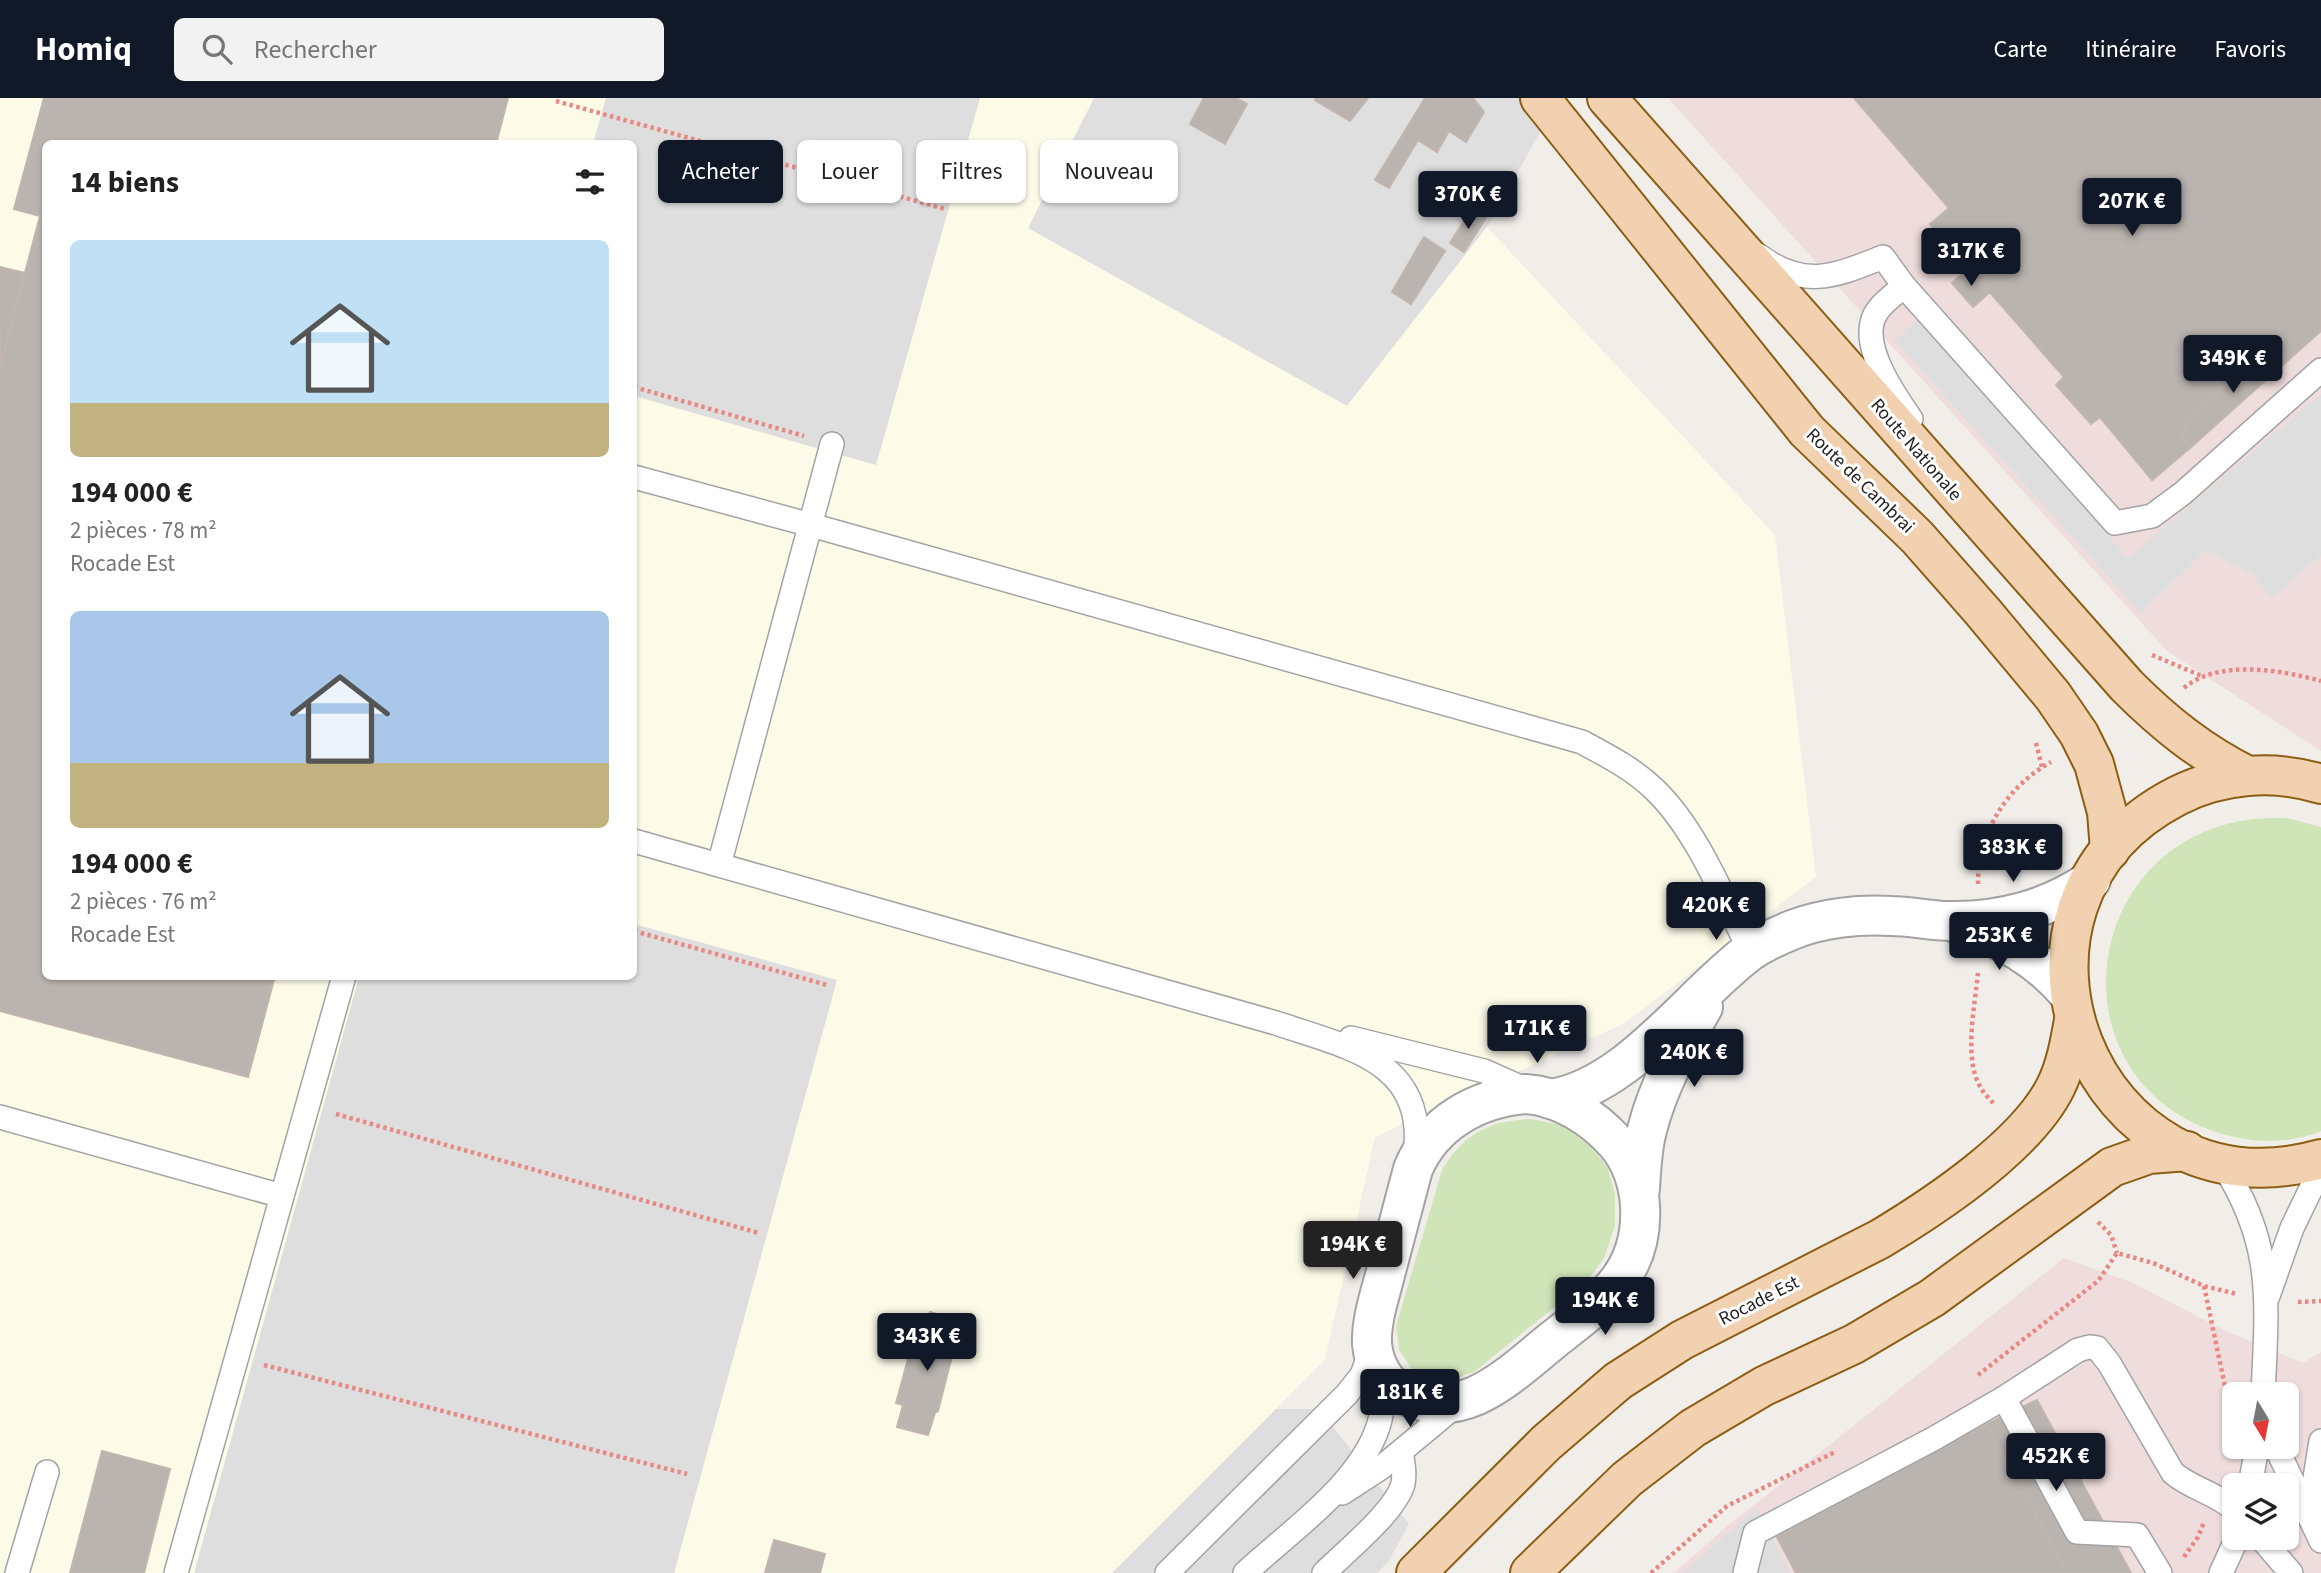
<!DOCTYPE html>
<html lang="fr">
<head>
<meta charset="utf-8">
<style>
  :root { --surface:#fff; --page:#f2f2f2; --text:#222; --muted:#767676; --accent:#111827 }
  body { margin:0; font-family:"Source Sans 3",sans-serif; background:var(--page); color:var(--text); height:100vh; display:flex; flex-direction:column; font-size:26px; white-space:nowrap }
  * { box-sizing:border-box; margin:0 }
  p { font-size:23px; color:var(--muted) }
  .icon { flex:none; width:38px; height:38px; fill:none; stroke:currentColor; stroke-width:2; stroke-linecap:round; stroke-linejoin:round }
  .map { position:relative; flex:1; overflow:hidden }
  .sheet { position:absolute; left:42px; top:42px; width:595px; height:840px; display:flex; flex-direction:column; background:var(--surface); border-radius:10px; box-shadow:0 2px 5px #0004 }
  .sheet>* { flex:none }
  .hud { position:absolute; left:658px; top:42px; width:665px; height:63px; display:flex; gap:14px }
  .needle { width:46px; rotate:170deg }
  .buttons { position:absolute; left:2222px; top:1284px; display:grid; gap:14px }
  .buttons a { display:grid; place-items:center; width:77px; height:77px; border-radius:10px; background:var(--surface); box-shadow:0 2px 5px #0004; font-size:35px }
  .price { position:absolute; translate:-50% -60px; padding:0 16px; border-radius:7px; background:var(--accent); color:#fff; font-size:23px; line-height:46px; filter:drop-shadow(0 2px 4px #0008) }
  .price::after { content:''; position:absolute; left:50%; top:42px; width:21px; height:16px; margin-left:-10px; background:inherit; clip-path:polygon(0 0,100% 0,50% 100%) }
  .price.on { background:#222; color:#fff }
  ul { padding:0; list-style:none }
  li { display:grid; align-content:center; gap:14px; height:371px; padding:0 28px }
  li span { display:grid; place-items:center; height:217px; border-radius:10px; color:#555 }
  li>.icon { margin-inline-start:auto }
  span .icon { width:126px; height:126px; fill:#fffc; stroke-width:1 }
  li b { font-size:30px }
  h2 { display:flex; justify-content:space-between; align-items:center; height:84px; padding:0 28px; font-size:30px }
  .tag { padding:0 24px; border-radius:10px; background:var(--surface); box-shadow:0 2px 5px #0004; font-size:24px; line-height:63px }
  .tag.on { background:var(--accent); color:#fff }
  header { display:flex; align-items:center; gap:42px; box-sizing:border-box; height:98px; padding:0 35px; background:var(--accent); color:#fff }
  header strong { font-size:33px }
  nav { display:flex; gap:38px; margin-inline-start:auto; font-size:24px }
  .search { width:490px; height:63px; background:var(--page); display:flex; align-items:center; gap:18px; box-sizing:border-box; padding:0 24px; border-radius:10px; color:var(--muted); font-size:26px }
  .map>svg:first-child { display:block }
  .residential { fill:#e0dfdf }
  .commercial { fill:#efdcdc; fill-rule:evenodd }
  .education { fill:#fcfbe8; fill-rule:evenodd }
  .grass { fill:#cfe4b7 }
  .parking { fill:#dedede }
  .building { fill:#bab4b0; stroke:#c1b5ae; stroke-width:2 }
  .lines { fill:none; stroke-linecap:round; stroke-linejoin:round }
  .lane-casing { stroke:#a3a3a3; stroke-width:26 }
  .street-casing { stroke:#a3a3a3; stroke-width:42 }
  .primary-casing { stroke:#8c5e14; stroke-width:42 }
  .path { stroke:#e98883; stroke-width:4.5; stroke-dasharray:3.5 3.5; stroke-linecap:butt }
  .lane { stroke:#fff; stroke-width:23 }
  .street { stroke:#fff; stroke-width:38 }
  .primary { stroke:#f1d1af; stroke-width:38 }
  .labels { text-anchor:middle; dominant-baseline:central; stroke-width:6; stroke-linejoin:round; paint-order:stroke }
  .street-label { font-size:19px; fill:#222; stroke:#fff }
</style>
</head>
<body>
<header>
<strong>Homiq</strong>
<div class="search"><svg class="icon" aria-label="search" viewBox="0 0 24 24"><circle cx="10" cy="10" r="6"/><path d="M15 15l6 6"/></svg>Rechercher</div>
<nav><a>Carte</a><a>Itinéraire</a><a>Favoris</a></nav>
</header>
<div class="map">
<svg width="2321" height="1475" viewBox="0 0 2321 1475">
  <rect width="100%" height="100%" fill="#f1eeea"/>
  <path class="residential" d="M1094 0H1559L1487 129 1347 308 1027 130Z"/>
  <g class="commercial">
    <path d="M1668 0H2321V653L2167 553Z"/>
    <path d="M2064 1160 2133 1185 2228 1234 2303 1265 2321 1254V1475H1674L1725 1430ZM2235 1297H2287V1349H2235ZM2235 1388H2287V1440H2235Z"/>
  </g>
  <path class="education" d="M0 0H1094L1028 130 1347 308 1487 129 1775 437 1816 779 1625 925 1375 1039 1325 1262 1112 1475H0ZM46 46H634V878H46Z"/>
  <g class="grass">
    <path d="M2267 720H2287L2321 729V1033C2291 1046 2253 1045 2222 1036 2045 983 2079 729 2267 720Z"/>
    <path d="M1531 1021 1562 1027 1589 1047 1607 1068 1615 1096V1127L1604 1160 1588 1182 1474 1274 1448 1282H1430L1412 1271 1399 1252 1396 1228 1442 1072C1464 1035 1489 1023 1531 1021Z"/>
  </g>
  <g class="parking">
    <path d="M606 0H980L876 367 634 298V46H593Z"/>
    <path d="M1917 222 2128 460 2321 296V457L2272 500 2252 476 2205 453 2141 515 1895 243Z"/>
    <path d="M634 826 837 882 674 1475H194L359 879 634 878Z"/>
    <path d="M1276 1311H1319L1409 1426 1388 1464 1377 1475H1112Z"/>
    <path d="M1757 1410 1790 1475H1682Z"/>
  </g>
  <g class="building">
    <path d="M44 0H508L496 46H46V878H275L248 979 0 913V269L40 118 14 111Z"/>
    <path d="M1204 0H1236L1247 6 1225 46 1190 26Z"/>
    <path d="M1316 0H1368L1350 23 1315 2Z"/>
    <path d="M1425 0H1473L1484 14 1466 44 1449 33 1437 54 1418 42 1389 90 1375 82Z"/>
    <path d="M1854 0H2318L2321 3V233L2286 264 2271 246 2187 323 2182 338 2191 349 2152 382 2100 319 2091 326 2056 287 2064 279 1930 126 1949 110Z"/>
    <path d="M1471 112 1486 120 1464 154 1450 145Z"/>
    <path d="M1424 139 1445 153 1411 206 1392 194Z"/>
    <path d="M0 169 25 175 0 269Z"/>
    <path d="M1969 170 1990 194 1973 209 1952 185Z"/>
    <path d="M2271 246 2286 264 2191 349 2182 338 2187 323Z"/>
    <path d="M930 1214 961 1223 938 1313 935 1315 928 1337 897 1329 903 1307 896 1305 915 1235 924 1236Z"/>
    <path d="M2037 1302 2131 1475H2067L1987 1326Z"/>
    <path d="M1987 1326 2067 1475H1796L1777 1439Z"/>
    <path d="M102 1353 170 1371 144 1475H70Z"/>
    <path d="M774 1442 825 1456 820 1475H765Z"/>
  </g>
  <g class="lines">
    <defs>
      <g id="lane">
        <path d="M1758 157C1804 192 1835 178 1883 159L1904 188C1893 198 1875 209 1872 225 1865 255 1895 298 1911 321"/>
        <path d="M1904 188 2115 425 2152 418 2183 395 2321 272"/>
        <path d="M634 379 811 427 1582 644C1608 658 1633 671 1654 691 1697 732 1724 801 1750 853"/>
        <path d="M634 743 1276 925C1346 949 1428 962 1415 1058"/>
        <path d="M719 767 832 346"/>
        <path d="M1351 940 1484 973 1529 993"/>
        <path d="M0 1019 282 1098"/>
        <path d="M2221 1064C2275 1146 2267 1204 2263 1297"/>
        <path d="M2268 1198 2292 1130 2321 1070"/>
        <path d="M2276 1349 2321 1443"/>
        <path d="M2250 1388 2257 1349"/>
        <path d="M1342 1395 1382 1369 1459 1305"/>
        <path d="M2316 1422 2314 1386 2321 1343"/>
        <path d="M2261 1440 2291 1475"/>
        <path d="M17 1475 47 1374"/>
        <path d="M176 1475 344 878"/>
        <path d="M1167 1475 1347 1296 1362 1277 1372 1249"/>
        <path d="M1245 1475C1289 1434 1358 1388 1378 1329 1383 1314 1384 1298 1386 1282"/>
        <path d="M1324 1475C1345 1454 1395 1414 1403 1386 1405 1375 1403 1365 1401 1354"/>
        <path d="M1745 1475 1755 1435 1933 1341 2004 1300"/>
        <path d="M2160 1475 2137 1437 2077 1434 2004 1300 2078 1252 2089 1249 2097 1250 2109 1265 2173 1375C2192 1391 2216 1395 2235 1412"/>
        <path d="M2221 1475 2237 1440"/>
      </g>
      <g id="street">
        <path d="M1958 826C2003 840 2038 860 2069 896"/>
        <path d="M1526 996C1560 998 1594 1020 1616 1045 1631 1062 1639 1086 1640 1108 1644 1176 1601 1204 1553 1242 1509 1277 1465 1325 1405 1297 1385 1288 1374 1267 1372 1246 1371 1222 1380 1197 1386 1173 1395 1139 1404 1105 1413 1071 1432 1025 1477 1000 1526 996Z"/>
        <path d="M1550 1001C1627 990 1689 899 1749 854 1762 845 1777 838 1792 832 1822 820 1859 816 1891 818 1911 818 1930 823 1950 823 1999 824 2050 811 2091 782"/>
        <path d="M1640 1091C1641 1071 1642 1051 1647 1032 1658 988 1681 947 1703 909"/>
      </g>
      <g id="primary">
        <path d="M1540 0 1807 333 1917 439 1983 514 2053 598 2079 636 2094 666 2107 714 2110 752"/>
        <path d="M1607 0 2127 588C2164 625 2201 655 2248 678"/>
        <path d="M2321 686C2274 671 2220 676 2177 698 1965 807 2091 1126 2321 1061"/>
        <path d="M1416 1475 1546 1345 1618 1283 1682 1242 1880 1141C1935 1108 2027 1047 2056 988 2066 968 2070 944 2074 922"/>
        <path d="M1530 1475 1627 1381 1693 1330 1764 1288 1854 1246 1932 1200 2112 1069 2149 1056 2187 1053"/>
      </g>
    </defs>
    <use href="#lane" class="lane-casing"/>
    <use href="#street" class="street-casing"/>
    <use href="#primary" class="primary-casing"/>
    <g class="path">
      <path d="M556 3 945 111"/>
      <path d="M634 289 804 338"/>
      <path d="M2152 557 2202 578"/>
      <path d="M2184 590C2218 561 2282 572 2321 583"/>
      <path d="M2036 645 2042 669"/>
      <path d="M1978 786C1978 735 2006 689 2051 664"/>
      <path d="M634 833 827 887"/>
      <path d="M1978 875C1975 907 1963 962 1981 990 1984 996 1990 1001 1995 1007"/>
      <path d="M336 1016 759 1135"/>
      <path d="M2098 1124 2111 1137 2117 1155"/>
      <path d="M2204 1188 2227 1298 2224 1345"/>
      <path d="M2298 1204 2321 1203"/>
      <path d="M264 1267 687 1376"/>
      <path d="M1978 1277 2098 1183 2117 1155 2153 1165 2204 1188 2237 1196"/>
      <path d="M2184 1459 2198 1439 2204 1424"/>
      <path d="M1651 1475 1727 1408 1835 1354"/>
    </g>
    <use href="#lane" class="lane"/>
    <use href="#street" class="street"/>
    <use href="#primary" class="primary"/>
  </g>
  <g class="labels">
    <g class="street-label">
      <text transform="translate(1916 352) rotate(49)">Route Nationale</text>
      <text transform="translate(1860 383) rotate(44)">Route de Cambrai</text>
      <text transform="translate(1759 1203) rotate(-27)">Rocade Est</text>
    </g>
  </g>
</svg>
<div class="buttons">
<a><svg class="needle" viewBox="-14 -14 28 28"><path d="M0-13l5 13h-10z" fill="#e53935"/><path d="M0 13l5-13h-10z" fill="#767676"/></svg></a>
<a><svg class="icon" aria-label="layers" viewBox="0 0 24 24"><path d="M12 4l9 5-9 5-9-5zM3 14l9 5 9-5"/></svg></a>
</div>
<b class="price" style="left:1468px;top:133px">370K €</b>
<b class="price" style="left:2132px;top:140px">207K €</b>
<b class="price" style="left:1971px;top:190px">317K €</b>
<b class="price" style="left:2233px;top:297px">349K €</b>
<b class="price" style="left:2013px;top:786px">383K €</b>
<b class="price" style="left:1716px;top:844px">420K €</b>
<b class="price" style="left:1999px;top:874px">253K €</b>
<b class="price" style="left:1537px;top:967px">171K €</b>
<b class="price" style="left:1694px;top:991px">240K €</b>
<b class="price on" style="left:1353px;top:1183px">194K €</b>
<b class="price" style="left:1605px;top:1239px">194K €</b>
<b class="price" style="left:927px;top:1275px">343K €</b>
<b class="price" style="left:1410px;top:1331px">181K €</b>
<b class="price" style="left:2056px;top:1395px">452K €</b>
<div class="hud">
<a class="tag on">Acheter</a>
<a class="tag">Louer</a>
<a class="tag">Filtres</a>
<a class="tag">Nouveau</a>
</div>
<section class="sheet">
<h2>14 biens<svg class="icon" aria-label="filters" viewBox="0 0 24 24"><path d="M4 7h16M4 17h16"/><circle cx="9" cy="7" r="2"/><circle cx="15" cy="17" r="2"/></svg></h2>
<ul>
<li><span style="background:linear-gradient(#bfe0f5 75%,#c2b280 0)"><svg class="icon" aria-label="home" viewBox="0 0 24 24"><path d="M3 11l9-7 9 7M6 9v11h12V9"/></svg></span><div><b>194 000 €</b><p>2 pièces · 78 m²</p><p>Rocade Est</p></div></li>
<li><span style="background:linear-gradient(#a9c7e8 70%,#c2b280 0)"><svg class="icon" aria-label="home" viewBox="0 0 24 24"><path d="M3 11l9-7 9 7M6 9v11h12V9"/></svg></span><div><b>194 000 €</b><p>2 pièces · 76 m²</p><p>Rocade Est</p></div></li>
</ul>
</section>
</div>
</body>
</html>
